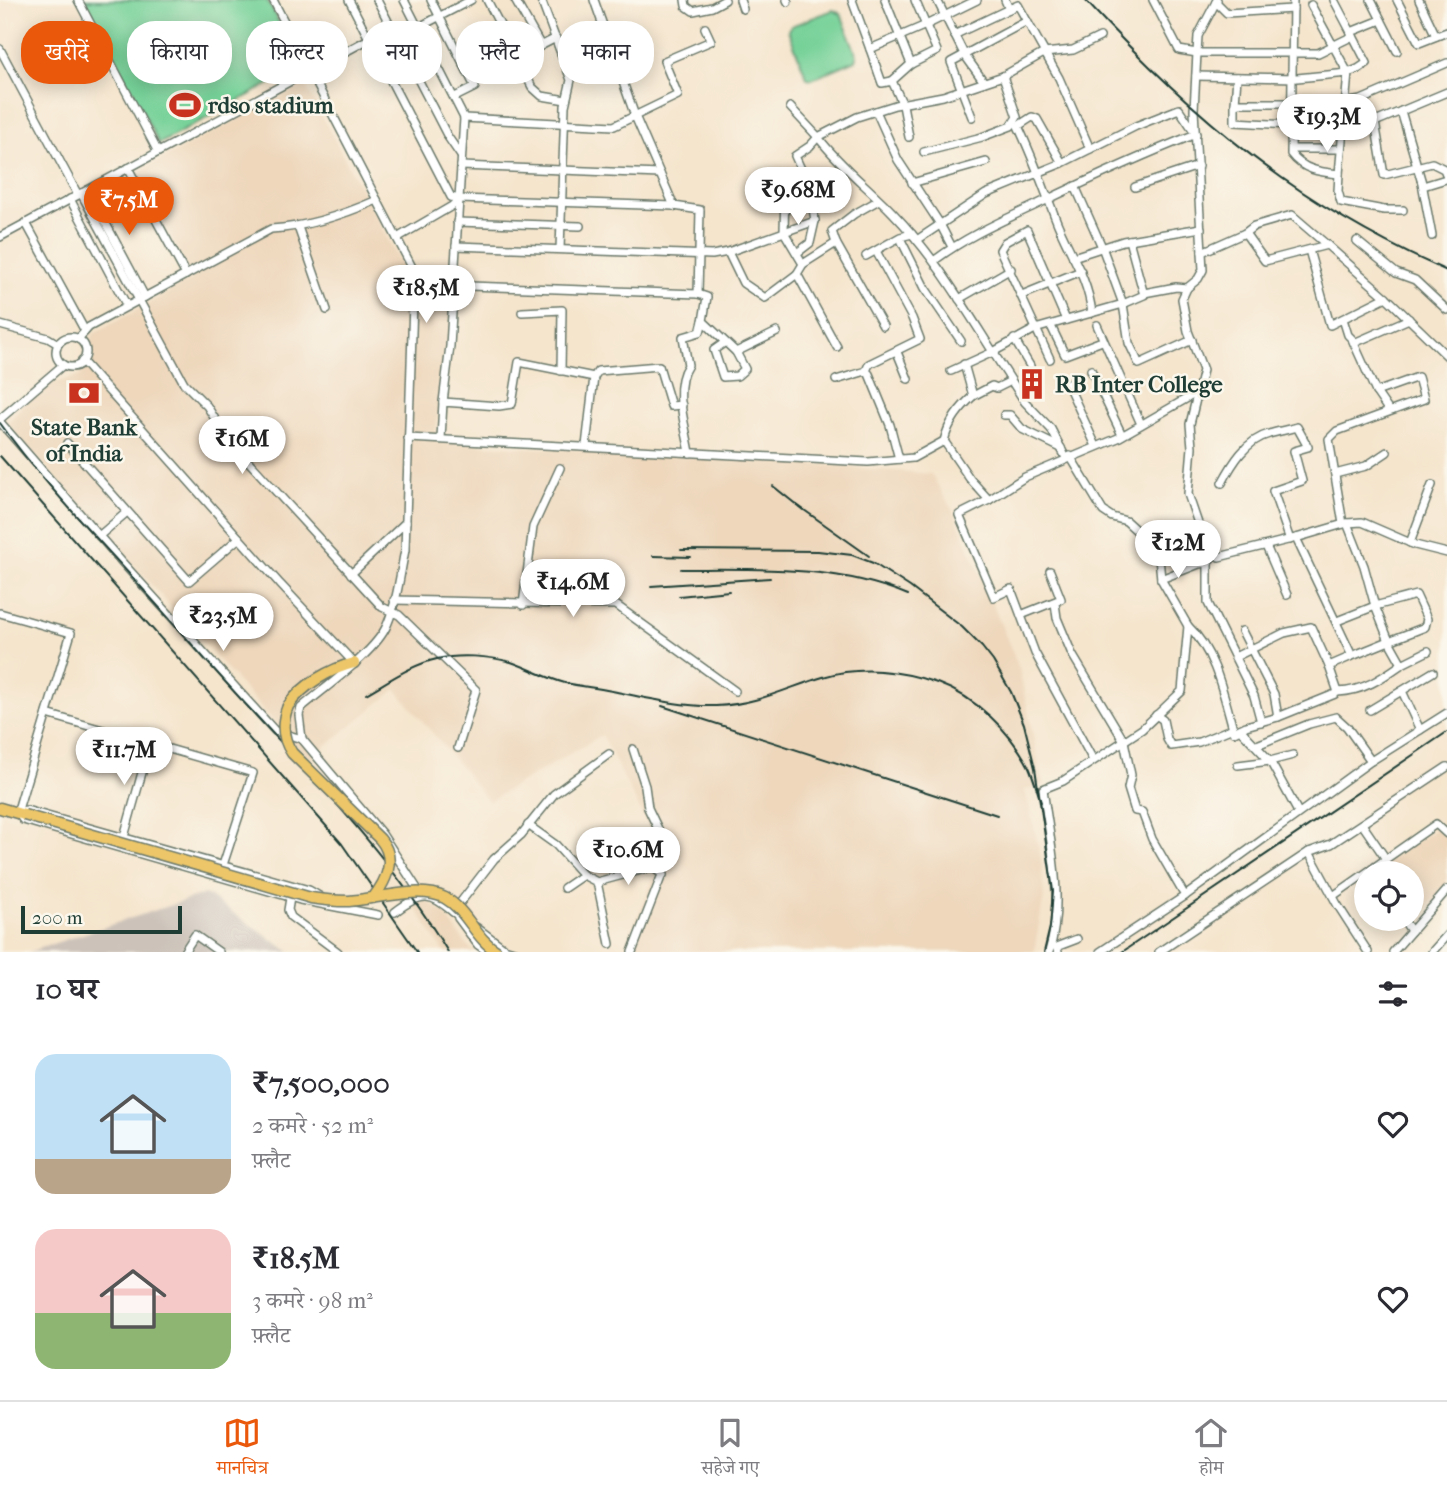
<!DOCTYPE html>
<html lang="hi">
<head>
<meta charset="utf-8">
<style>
  :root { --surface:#fff; --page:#f7f7f7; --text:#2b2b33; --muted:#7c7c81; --line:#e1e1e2; --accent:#ea580c }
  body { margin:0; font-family:"IM FELL French Canon","Noto Serif Devanagari",serif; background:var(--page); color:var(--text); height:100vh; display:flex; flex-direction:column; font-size:26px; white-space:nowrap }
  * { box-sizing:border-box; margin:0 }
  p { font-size:23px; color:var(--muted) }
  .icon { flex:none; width:38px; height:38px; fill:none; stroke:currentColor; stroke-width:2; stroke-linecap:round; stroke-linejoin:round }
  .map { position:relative; height:952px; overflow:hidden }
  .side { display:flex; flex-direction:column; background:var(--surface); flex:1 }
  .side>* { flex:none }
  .top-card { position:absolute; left:21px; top:21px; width:700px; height:63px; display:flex; gap:14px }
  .fabs { position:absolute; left:1354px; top:861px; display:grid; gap:14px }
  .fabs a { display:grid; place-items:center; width:70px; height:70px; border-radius:50%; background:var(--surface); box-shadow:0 4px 18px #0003; font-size:35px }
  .scale { position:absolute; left:21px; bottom:18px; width:161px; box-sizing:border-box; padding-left:7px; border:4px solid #1f3d34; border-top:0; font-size:19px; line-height:24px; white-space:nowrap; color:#1f3d34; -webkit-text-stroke:5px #fbf7ec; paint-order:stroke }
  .price { position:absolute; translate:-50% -60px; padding:0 16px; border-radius:24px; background:#fff; color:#222; font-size:23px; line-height:46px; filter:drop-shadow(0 2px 4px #0008) }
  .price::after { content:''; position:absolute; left:50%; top:42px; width:21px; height:16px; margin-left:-10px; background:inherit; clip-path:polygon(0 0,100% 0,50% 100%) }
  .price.active { background:var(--accent); color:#fff }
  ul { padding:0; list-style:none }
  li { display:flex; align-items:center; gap:21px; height:175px; padding:0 35px }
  li span { display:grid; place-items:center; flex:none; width:196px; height:140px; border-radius:21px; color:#555 }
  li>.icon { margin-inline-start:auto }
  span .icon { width:84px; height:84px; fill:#fffc; stroke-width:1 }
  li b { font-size:30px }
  h2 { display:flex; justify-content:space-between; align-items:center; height:84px; padding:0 35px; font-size:30px }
  .pill { padding:0 24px; border-radius:28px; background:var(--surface); box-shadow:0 4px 18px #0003; font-size:24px; line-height:63px }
  .pill.active { background:var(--accent); color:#fff }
  .tabs { display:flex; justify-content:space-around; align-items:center; height:98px; border-top:2px solid var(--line); background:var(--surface); font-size:19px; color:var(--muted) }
  .tabs a { display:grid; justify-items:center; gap:4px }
  .tabs .active { color:var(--accent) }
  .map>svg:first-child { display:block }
  .built { fill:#eed7bb }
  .industrial { fill:#ccc2b9 }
  .green { fill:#76d198; stroke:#4a8766; stroke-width:2 }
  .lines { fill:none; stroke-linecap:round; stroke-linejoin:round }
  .minor-casing { stroke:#6a786a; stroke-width:10 }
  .major-casing { stroke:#6a786a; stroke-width:13 }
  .minor { stroke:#fff; stroke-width:7 }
  .major { stroke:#ecc669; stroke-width:10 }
  .rail { stroke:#1f3d34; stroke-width:2 }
  .major-bridge-casing { stroke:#6a786a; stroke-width:13; stroke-linecap:butt }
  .major-bridge { stroke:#ecc669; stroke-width:10 }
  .labels { text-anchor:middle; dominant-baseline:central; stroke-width:5; stroke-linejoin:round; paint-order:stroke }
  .poi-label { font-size:23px; font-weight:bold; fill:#1f3d34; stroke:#fbf7ec; text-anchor:start }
</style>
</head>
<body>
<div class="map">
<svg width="1447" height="952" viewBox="0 0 1447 952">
  <rect width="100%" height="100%" fill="#fbf7ec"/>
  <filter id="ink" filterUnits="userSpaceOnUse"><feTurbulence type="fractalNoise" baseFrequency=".0143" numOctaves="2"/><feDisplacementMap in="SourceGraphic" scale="14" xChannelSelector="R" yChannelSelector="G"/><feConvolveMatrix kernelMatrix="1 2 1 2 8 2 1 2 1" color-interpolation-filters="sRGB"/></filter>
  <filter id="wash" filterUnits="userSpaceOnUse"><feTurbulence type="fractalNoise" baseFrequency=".00686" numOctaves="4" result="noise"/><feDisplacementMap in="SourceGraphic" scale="28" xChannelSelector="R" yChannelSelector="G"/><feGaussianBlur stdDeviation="1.57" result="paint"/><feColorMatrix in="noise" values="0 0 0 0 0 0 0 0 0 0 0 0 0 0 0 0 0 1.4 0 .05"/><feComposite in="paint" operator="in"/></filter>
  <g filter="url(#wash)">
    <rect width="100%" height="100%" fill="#f5e5cd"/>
    <g class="built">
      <path d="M305 85 405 271 406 288 457 292 434 442 799 463 931 474 956 516 1019 668 1043 784 1025 790 1041 858 1044 897 1034 952H623L663 855 602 735 489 801 396 689 308 760 14 431 9 422 22 406 53 383 79 376 91 358 89 347 93 334 193 279 137 172Z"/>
      <path d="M1436 829 1447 838V884L1413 924 1410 919H1412V873H1378L1375 870Z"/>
      <path d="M425 899 444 913 466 944 474 952H444L414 905Z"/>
    </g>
    <path class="industrial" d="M205 894 290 952H28Z"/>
    <g class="green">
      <path d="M84 0H267L303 66 159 144Z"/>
      <path d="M833 10 841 14 857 56 856 60 812 79 807 78 788 30 791 26Z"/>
    </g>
  </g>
  <g filter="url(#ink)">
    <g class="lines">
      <defs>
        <g id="minor">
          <path d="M78 0 158 152"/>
          <path d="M273 0 414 271 405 550C400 575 397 602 387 625 376 652 324 688 301 708L299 715 302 739"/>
          <path d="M349 0 451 197 459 199 674 206 700 210 698 294"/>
          <path d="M377 0 448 137 461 156"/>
          <path d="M404 0 464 118 450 346 443 402"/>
          <path d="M431 0 475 87 455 97"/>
          <path d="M487 0 532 87 542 96 566 100"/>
          <path d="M515 0 541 46"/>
          <path d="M541 0 571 80 565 106 560 249"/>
          <path d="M594 0 635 116 674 206"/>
          <path d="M685 0 686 6 693 11 712 7 725 0"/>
          <path d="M740 0 743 9"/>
          <path d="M787 0 788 2"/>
          <path d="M852 0 870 49"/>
          <path d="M885 0 911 64"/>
          <path d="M937 0 964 54 984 82"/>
          <path d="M1005 0 1009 9 1018 5 1059 78 1090 149"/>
          <path d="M1153 0 1179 50 1197 53H1318L1353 36 1334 0"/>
          <path d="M1217 0 1198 36 1197 53 1194 110 1203 270 1198 279 1187 288 1182 299 1188 331 1203 370 1190 424 1192 447 1188 494 1204 541 1219 557 1296 538 1347 523 1362 522 1415 545 1447 553"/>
          <path d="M1293 0 1291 154C1303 170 1319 172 1339 174"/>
          <path d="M1371 0 1397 51"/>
          <path d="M1397 0 1419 43 1447 32"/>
          <path d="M1419 0 1436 36"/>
          <path d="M1216 2 1227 13 1293 9"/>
          <path d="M1311 5 1348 73 1358 69 1367 63 1353 36"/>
          <path d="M1351 32 1381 20"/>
          <path d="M954 35 1009 9"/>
          <path d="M0 49 78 195"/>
          <path d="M375 50 471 0"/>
          <path d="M517 58 556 38"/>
          <path d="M1196 76 1297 78 1348 73 1339 174 1338 191 1341 202 1384 210H1403"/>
          <path d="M1237 77 1235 103H1345L1361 100 1447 63"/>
          <path d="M892 81 911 64 937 51 915 0"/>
          <path d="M1235 103V122L1344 128 1358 126 1375 122 1447 92"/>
          <path d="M876 111 898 160 940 224 952 247"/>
          <path d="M1401 111 1422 183 1432 236"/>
          <path d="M972 117 951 62 1027 21"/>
          <path d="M464 118 614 126 678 95 664 61 711 41 705 28"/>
          <path d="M1375 122 1384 175 1432 163 1444 169 1446 174"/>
          <path d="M909 137 903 105 892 81 882 83 870 49 926 25 977 0"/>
          <path d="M1292 149H1341"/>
          <path d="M924 152 982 137 1011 126 1017 117 1003 76"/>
          <path d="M1062 163 1037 119 1032 117 1018 126C1032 155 1043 186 1055 217 1068 252 1087 274 1092 313"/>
          <path d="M461 166 660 174"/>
          <path d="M128 168 186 275"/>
          <path d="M912 183 986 162"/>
          <path d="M1075 186 1102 247 1123 304 1144 295 1129 240"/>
          <path d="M1423 186 1446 179 1447 174"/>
          <path d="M1135 187 1198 166"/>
          <path d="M88 190 145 297"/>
          <path d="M785 190 784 232 803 264"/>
          <path d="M81 193 184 383 207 406 226 437 382 607 399 615 476 690 458 748"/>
          <path d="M70 199 127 306"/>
          <path d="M879 200 854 214 832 231 836 243 883 326"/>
          <path d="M457 222 580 226"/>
          <path d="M26 223 85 331"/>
          <path d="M298 227 327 310"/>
          <path d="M1245 233 1254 226 1292 215 1327 245"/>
          <path d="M0 237 369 39"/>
          <path d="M397 238 452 206 458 200"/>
          <path d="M917 240 986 194 1062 163 1136 126 1179 109 1196 134C1142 155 1090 179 1038 204 1002 221 967 236 935 260"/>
          <path d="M1357 241 1396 273 1415 280 1447 310"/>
          <path d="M902 242 925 288 961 341"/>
          <path d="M456 246 712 255 728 252 815 221 810 189 795 156 810 146 818 137 790 107"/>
          <path d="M1309 250 1330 325 1386 297"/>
          <path d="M728 252 743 283 765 298 797 274 803 264 836 243"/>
          <path d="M1202 252 1245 233 1265 261 1327 245 1386 297 1447 356"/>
          <path d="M797 253 810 243 815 221"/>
          <path d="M866 256 900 237 912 234"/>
          <path d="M1073 257 1123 241 1201 228"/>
          <path d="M797 274 837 347"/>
          <path d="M414 284 698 294 707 297 703 321 736 352 745 369 737 376 723 377 714 350 724 343"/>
          <path d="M1144 293 1176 287 1187 288"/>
          <path d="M1022 295 1081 271"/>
          <path d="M959 299 1011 269"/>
          <path d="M522 312 562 310 561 371"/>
          <path d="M1343 319 1348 335 1352 339 1376 392 1389 411"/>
          <path d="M0 325 48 338 58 344"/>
          <path d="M1097 325 1141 424"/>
          <path d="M1051 326 1065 355 1102 341"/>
          <circle cx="71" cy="352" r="15"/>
          <path d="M78 339 89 327 271 229C308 227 343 215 377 200"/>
          <path d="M1014 339 1030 366"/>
          <path d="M1354 343 1409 319"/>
          <path d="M736 352 777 332"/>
          <path d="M897 352 908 379"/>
          <path d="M1050 359 1000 250 1005 242 1027 230 1066 320"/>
          <path d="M82 361 280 584 354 663"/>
          <path d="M1091 370 1122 435"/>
          <path d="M866 371 869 364 920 339 912 318 876 251"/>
          <path d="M951 371 993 352C962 303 933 254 893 213 868 187 840 166 818 137L857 117 895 105 943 96 1003 76 1044 53 1073 50 1100 37"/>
          <path d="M594 377 598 371 659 366 671 406 682 405"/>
          <path d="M836 380 866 371 869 374 890 425 899 459"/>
          <path d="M1067 383 1096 446"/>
          <path d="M973 396 992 386 997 388 1011 381"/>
          <path d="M1004 415H1010L1022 429 1061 448"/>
          <path d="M0 419 63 365"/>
          <path d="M0 422 121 561 275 731 302 739 382 834 420 893"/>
          <path d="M408 438 868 462 913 458 944 441 970 479 989 500"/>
          <path d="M441 439 443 402 499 406 512 404 519 362 594 377 586 446"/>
          <path d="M944 441C949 421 959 409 973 396L964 364"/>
          <path d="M67 443 189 581 239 538"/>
          <path d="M690 453C686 427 672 388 688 365L683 337 700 332 703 321"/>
          <path d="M1070 456 1103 511 1112 517 1126 521 1137 531 1157 536 1161 579 1188 626"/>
          <path d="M1066 458 1051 429 1025 402 993 352 1035 329 1123 304 1129 343 1139 364 1192 340"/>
          <path d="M1335 474 1366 466 1387 452"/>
          <path d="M1222 483C1232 464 1246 440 1269 434 1278 431 1287 430 1297 427L1308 447 1294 451 1302 481 1273 491 1290 540"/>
          <path d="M1343 524 1329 439 1337 431 1424 399 1418 377 1376 392"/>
          <path d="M99 536 127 512"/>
          <path d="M1296 538 1352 656 1389 641 1402 664C1382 678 1364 691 1338 692L1329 666 1352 656"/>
          <path d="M1410 543 1432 485"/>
          <path d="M1266 546 1287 595"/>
          <path d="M1214 553 1208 563V603L1254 696 1261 722"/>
          <path d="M351 574 406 522"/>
          <path d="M1161 579 1199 564 1208 563"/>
          <path d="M1416 595 1427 619 1425 627 1389 641 1375 606Z"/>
          <path d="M394 600 616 605 735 691"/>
          <path d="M1055 603 1057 618 1072 654 1124 741 1131 775 1128 788 1135 811 1142 812 1152 839 1185 896 1100 952"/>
          <path d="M523 605 533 527 560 468"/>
          <path d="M0 613 71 633 17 813"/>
          <path d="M1021 615 1061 599 1050 571"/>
          <path d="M1337 621 1375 606 1364 566 1347 523"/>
          <path d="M1242 631 1274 694 1278 717"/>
          <path d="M1235 657 1284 633 1311 627 1329 666"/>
          <path d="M1402 664 1428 651"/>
          <path d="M1402 691 1420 730"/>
          <path d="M1370 710 1433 672"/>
          <path d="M47 714 253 773 223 865"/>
          <path d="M1156 715 1163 720 1167 739 1171 746 1199 742 1233 728"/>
          <path d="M1240 729 1270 761 1298 812"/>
          <path d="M1257 745 1309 724 1336 717 1347 727 1371 761"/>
          <path d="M1093 760 1035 653 1011 589 994 597 959 515 989 500 1025 477 1118 438 1198 392"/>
          <path d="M1238 765 1270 761 1293 755"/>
          <path d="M18 812 26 810 309 890 321 897"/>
          <path d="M18 813 23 820 300 900 378 915"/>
          <path d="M1362 824 1386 859"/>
          <path d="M528 825 556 845 583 875 597 882 652 867 663 875"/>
          <path d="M124 837 150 744"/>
          <path d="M1309 852 1337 904 1368 952"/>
          <path d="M597 882 610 944"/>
          <path d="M564 888 583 875"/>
          <path d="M1185 896 1371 761 1447 713"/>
          <path d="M1333 896 1436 824 1447 834"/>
          <path d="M290 898 288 910 291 917 338 952"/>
          <path d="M395 912C431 884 434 900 466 921"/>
          <path d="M453 912 494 859 521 835 554 794 609 754"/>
          <path d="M458 918 478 945 488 952"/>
          <path d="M1403 919 1411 931"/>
          <path d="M476 927 504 948 517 952"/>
          <path d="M184 952 195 935 219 952"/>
          <path d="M632 952 670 854 648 808 645 786 633 749"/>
          <path d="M1049 952C1065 900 1050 842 1043 789L1063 781 1142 729 1182 691 1188 626C1216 652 1224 697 1234 732L1246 726 1278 717 1335 694"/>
          <path d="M1058 952 1056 947 1077 939"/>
          <path d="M1159 952 1309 852 1331 844 1447 767"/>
          <path d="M1393 952 1447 890"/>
          <path d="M1432 952 1447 935"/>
        </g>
        <g id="major">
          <path d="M288 706C302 685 330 669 354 663"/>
          <path d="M0 808 24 815"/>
        </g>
      </defs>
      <use href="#minor" class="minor-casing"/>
      <use href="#major" class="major-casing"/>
      <use href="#minor" class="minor"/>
      <use href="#major" class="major"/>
      <g class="rail">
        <path d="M1085 0C1194 118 1299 206 1447 271"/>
        <path d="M0 423C39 478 86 526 131 576 171 620 210 666 251 710 322 787 394 862 448 952"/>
        <path d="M0 456 342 844 417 952"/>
        <path d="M773 486 803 510"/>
        <path d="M797 505 869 556"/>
        <path d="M681 550 818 551 852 555 873 563 910 587 962 627 982 647 993 661 1011 692 1024 724 1035 768 1053 891 1050 927 1044 952"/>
        <path d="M653 556 691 557"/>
        <path d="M681 569C757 569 837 565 908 595"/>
        <path d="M651 586 770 578"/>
        <path d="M679 596 729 591"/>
        <path d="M366 694C389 681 411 665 437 659 460 654 488 656 511 662 529 668 546 678 565 683 580 686 596 688 612 691 646 698 682 707 716 706 755 705 787 688 823 677 860 666 901 670 937 683 976 697 1010 731 1029 767 1034 778 1037 791 1041 802"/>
        <path d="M662 706 997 815"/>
        <path d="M1122 952 1447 732"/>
      </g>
      <defs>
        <g id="major-bridge">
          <path d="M288 706C281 723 282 738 292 753L380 839C397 859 387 880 373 898"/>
          <path d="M24 815 311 898C323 900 336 901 349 901 376 899 421 885 445 898 468 911 475 939 498 952"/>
        </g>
      </defs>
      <use href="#major-bridge" class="major-bridge-casing"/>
      <use href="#major-bridge" class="major-bridge"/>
    </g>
  </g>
  <defs>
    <symbol id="stadium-bare" viewBox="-9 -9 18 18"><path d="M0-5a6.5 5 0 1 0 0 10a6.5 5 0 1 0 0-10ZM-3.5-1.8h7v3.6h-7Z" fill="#c8321e" stroke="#fbf7ec" stroke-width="2.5" paint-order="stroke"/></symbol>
    <symbol id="building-bare" viewBox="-9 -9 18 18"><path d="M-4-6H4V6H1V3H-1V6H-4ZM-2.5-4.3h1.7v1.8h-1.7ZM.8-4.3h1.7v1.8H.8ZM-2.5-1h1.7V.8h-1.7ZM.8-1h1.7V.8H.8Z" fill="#c8321e" stroke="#fbf7ec" stroke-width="2.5" paint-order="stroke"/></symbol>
    <symbol id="bank-bare" viewBox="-9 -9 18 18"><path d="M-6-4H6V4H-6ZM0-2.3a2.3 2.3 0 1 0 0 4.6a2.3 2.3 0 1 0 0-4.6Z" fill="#c8321e" stroke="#fbf7ec" stroke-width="2.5" paint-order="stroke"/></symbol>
  </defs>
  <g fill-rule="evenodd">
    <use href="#stadium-bare" x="163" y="83" width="44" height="44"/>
    <use href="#building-bare" x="1010" y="362" width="44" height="44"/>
    <use href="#bank-bare" x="62" y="371" width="44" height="44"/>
  </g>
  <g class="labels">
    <g class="poi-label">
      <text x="208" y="105">rdso stadium</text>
      <text x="1055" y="384">RB Inter College</text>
      <text x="84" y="427" text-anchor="middle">State Bank<tspan x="84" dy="26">of India</tspan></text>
    </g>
  </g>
</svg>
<div class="fabs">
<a><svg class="icon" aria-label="locate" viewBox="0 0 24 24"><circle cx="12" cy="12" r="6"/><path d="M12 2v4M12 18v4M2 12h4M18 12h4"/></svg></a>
</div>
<div class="scale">200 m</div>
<b class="price" style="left:1327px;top:154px">₹19.3M</b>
<b class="price" style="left:798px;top:227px">₹9.68M</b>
<b class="price active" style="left:129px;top:237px">₹7.5M</b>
<b class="price" style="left:426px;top:325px">₹18.5M</b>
<b class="price" style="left:242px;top:476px">₹16M</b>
<b class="price" style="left:1178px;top:580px">₹12M</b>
<b class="price" style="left:573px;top:619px">₹14.6M</b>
<b class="price" style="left:223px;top:653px">₹23.5M</b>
<b class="price" style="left:124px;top:787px">₹11.7M</b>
<b class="price" style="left:628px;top:887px">₹10.6M</b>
<div class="top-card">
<a class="pill active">खरीदें</a>
<a class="pill">किराया</a>
<a class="pill">फ़िल्टर</a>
<a class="pill">नया</a>
<a class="pill">फ़्लैट</a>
<a class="pill">मकान</a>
</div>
</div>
<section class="side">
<h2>10 घर<svg class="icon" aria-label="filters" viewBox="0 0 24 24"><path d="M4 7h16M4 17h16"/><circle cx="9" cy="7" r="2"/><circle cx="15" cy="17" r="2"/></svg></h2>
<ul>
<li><span style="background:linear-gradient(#bfe0f5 75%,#b9a48a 0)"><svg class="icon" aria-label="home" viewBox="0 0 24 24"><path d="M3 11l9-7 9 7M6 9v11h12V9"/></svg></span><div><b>₹7,500,000</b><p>2 कमरे · 52 m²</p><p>फ़्लैट</p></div><svg class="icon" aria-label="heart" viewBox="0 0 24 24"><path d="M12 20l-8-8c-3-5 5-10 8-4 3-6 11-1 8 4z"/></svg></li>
<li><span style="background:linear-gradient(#f6c9c9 60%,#8fb573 0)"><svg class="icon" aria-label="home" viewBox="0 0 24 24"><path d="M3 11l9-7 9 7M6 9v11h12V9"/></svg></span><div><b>₹18.5M</b><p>3 कमरे · 98 m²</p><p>फ़्लैट</p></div><svg class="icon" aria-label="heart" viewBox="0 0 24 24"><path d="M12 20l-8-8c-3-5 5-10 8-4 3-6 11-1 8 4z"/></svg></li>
</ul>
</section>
<nav class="tabs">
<a class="active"><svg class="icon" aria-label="map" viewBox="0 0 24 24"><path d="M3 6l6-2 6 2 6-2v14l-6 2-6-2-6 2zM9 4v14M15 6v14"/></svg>मानचित्र</a>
<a><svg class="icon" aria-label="saved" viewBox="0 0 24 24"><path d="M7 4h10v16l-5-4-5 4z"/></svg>सहेजे गए</a>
<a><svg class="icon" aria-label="home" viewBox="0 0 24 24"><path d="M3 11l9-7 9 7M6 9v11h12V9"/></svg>होम</a>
</nav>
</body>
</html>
